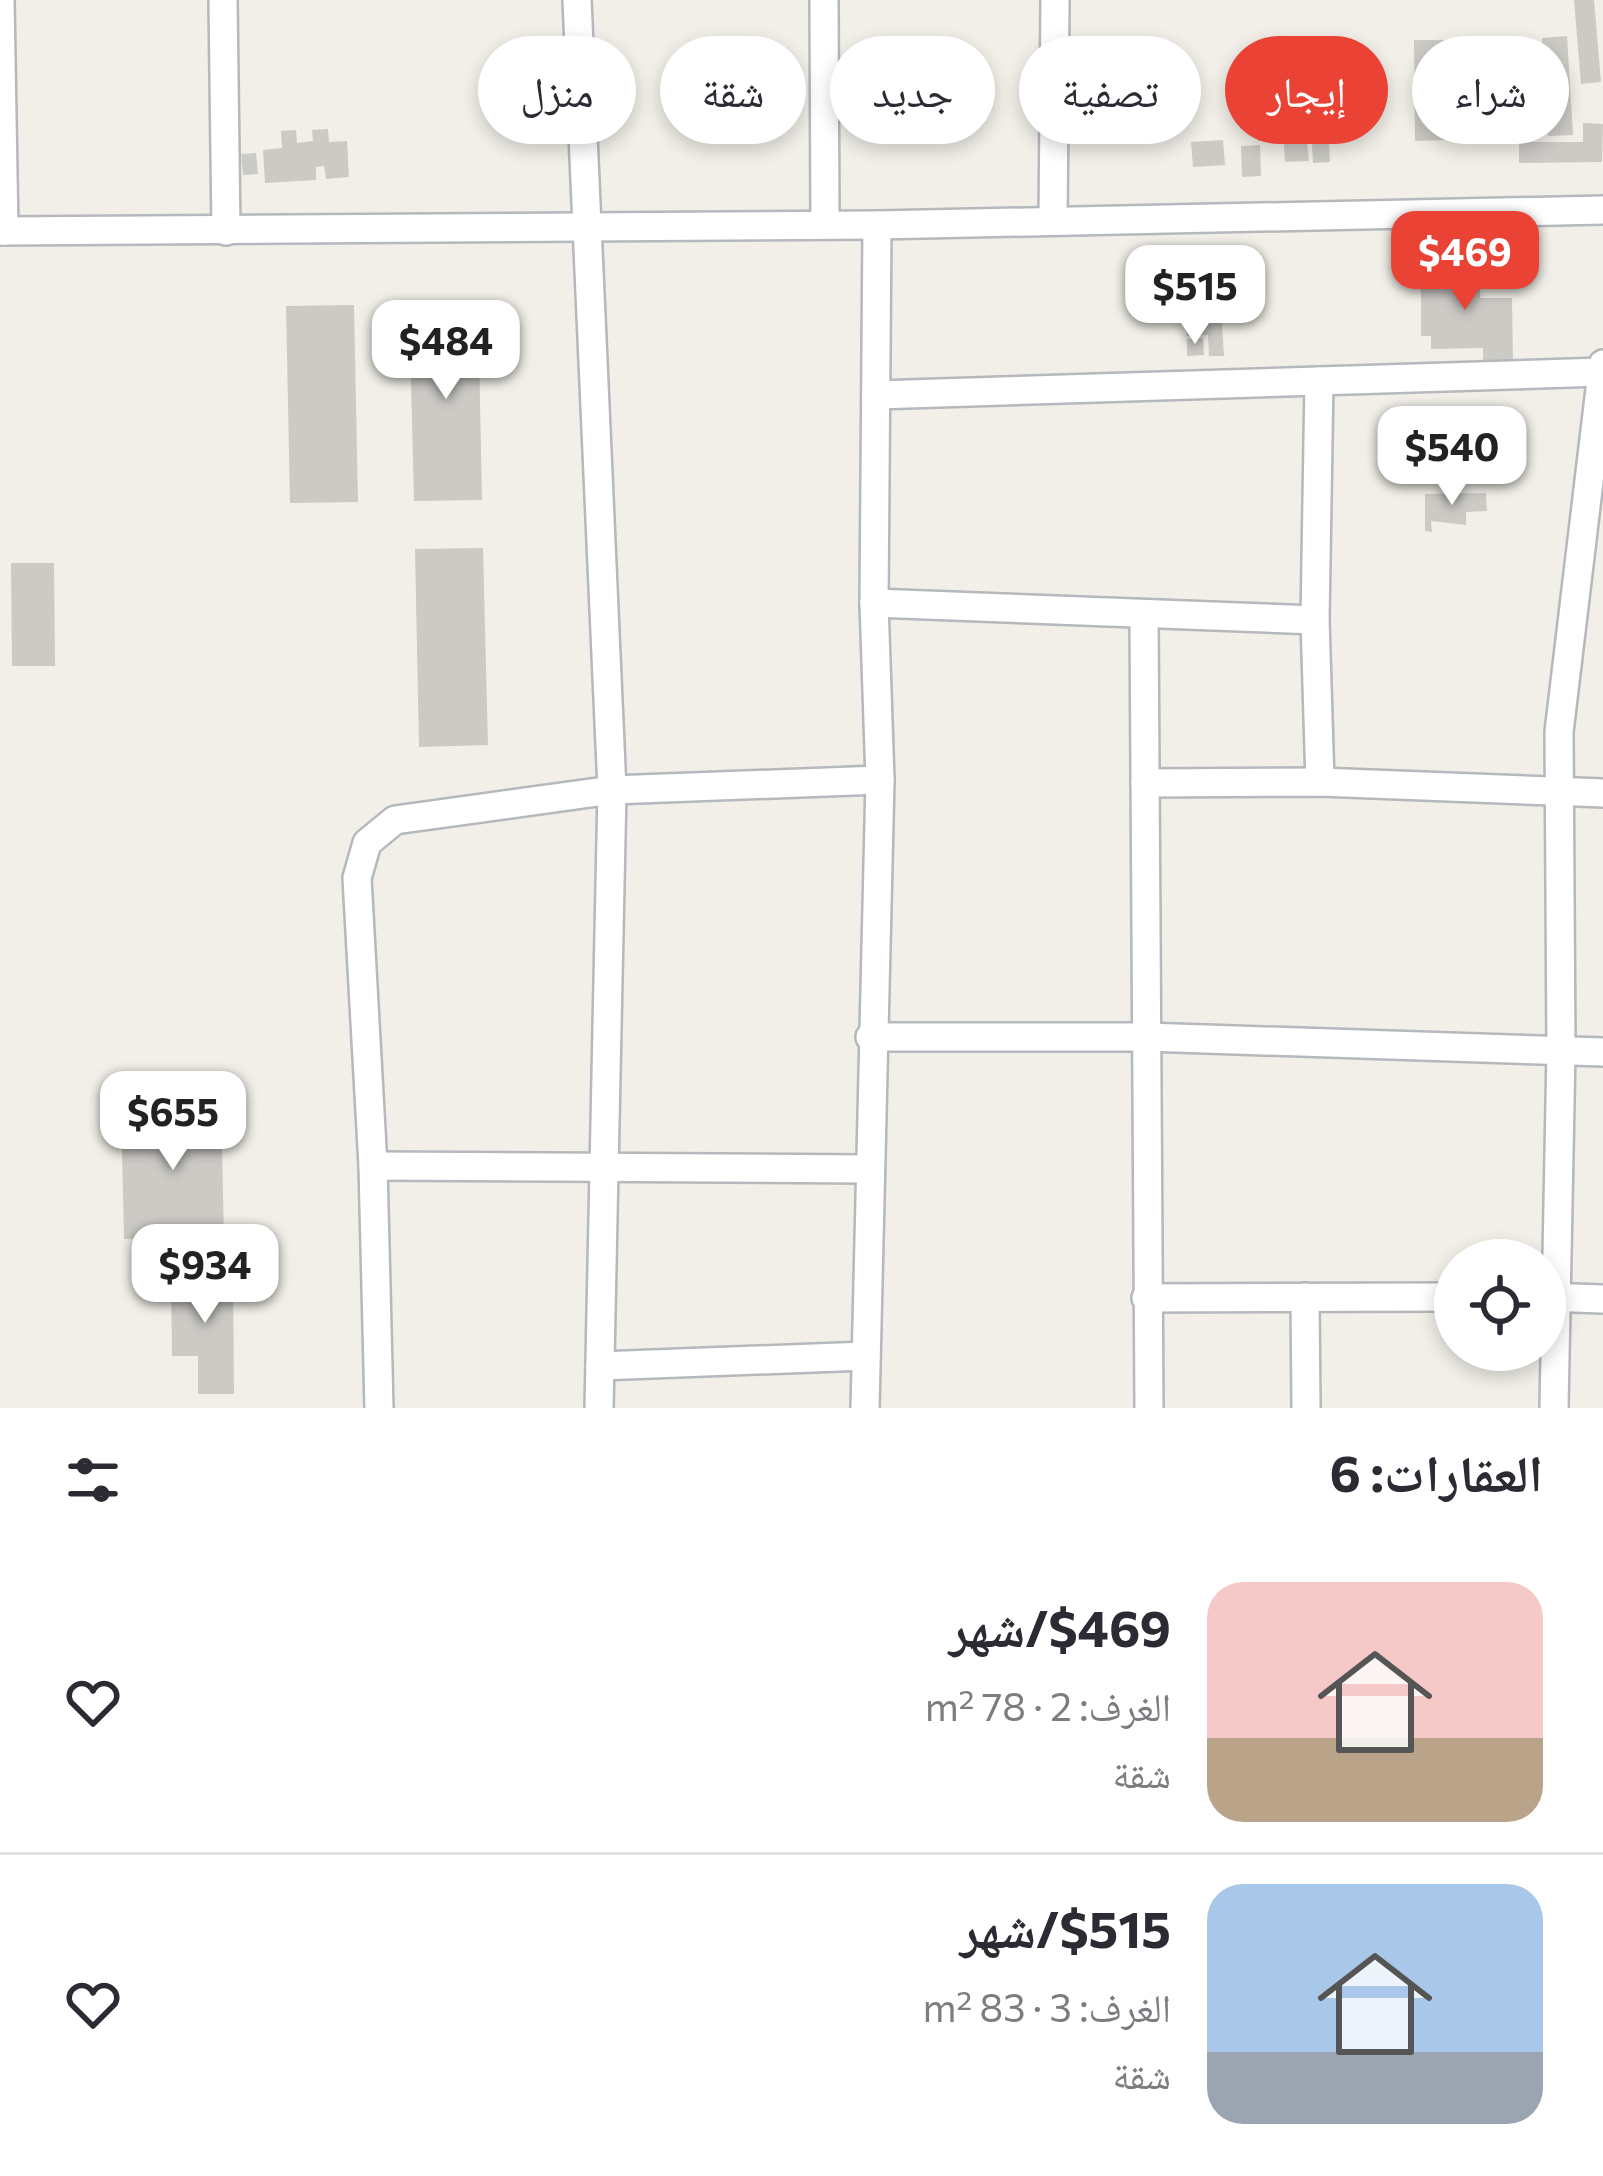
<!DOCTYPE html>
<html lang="ar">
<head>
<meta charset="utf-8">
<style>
  :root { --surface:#fff; --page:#f7f7f7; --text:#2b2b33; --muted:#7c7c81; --line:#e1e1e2; --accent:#ea4335 }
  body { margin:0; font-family:Commissioner,"Noto Naskh Arabic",sans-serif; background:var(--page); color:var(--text); direction:rtl; height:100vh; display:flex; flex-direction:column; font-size:45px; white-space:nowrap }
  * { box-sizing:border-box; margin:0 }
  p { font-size:39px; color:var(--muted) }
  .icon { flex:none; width:66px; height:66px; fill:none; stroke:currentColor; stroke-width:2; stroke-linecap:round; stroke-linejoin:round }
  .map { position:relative; height:1408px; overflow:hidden; direction:ltr }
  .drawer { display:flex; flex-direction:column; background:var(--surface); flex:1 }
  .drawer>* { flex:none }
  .banner { position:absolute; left:36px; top:36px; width:1533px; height:108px; direction:rtl; display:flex; gap:24px }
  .buttons { position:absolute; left:1434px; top:1239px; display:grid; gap:24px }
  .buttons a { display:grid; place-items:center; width:132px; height:132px; border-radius:50%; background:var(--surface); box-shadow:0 6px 18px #0003; font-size:60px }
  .price { position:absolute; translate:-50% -102px; padding:0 27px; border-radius:24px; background:#fff; color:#222; font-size:39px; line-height:78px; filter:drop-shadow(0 3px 6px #0008) }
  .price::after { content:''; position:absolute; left:50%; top:72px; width:36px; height:27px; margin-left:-18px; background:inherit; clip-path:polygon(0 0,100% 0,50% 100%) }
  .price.on { background:var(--accent); color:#fff }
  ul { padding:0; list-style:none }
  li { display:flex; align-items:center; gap:36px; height:300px; padding:0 60px }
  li+li { border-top:3px solid var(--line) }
  li span { display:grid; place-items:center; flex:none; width:336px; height:240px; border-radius:36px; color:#555 }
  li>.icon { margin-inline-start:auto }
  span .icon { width:144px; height:144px; fill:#fffc; stroke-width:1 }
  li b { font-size:51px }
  h2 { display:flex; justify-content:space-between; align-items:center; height:144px; padding:0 60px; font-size:51px }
  .tag { padding:0 42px; border-radius:54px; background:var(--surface); box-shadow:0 6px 18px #0003; font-size:42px; line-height:108px }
  .tag.on { background:var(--accent); color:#fff }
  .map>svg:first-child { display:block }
  .building { fill:#cccac5 }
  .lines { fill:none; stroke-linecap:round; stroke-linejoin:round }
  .street-casing { stroke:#b5b8bc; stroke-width:32 }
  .street { stroke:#fff; stroke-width:27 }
</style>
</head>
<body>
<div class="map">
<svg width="1603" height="1408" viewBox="0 0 1603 1408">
  <rect width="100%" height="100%" fill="#f1efe8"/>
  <g class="building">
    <path d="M1574 0H1594L1601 82 1581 84Z"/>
    <path d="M1567 36 1573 135 1548 136 1542 38Z"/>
    <path d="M1414 40H1444L1446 140 1415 141Z"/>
    <path d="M1277 43 1282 139 1258 141 1253 45Z"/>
    <path d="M1583 123 1603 124 1602 162 1519 163V142H1583Z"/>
    <path d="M1311 127H1328L1330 162 1313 163Z"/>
    <path d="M328 129 329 142 347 141 349 177 326 179 324 166 316 167V180L265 183 263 150 282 148 281 131 296 130 297 143 313 141 312 130Z"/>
    <path d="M1223 140 1225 165 1193 167 1191 142Z"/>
    <path d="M1307 142 1309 161 1285 162 1284 144Z"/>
    <path d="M1260 145 1261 176 1242 177 1241 146Z"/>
    <path d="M256 153 258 174 243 175 241 154Z"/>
    <path d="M1480 266V298H1512L1513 361 1483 362V348L1431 349V336H1421V267Z"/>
    <path d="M1181 291 1182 312 1165 313 1164 292Z"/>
    <path d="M478 302 482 500 414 501 409 304Z"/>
    <path d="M354 305 358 502 290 503 286 306Z"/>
    <path d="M1221 309 1224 356H1209L1208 335 1187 336 1186 310Z"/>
    <path d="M1203 338 1204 355 1187 356V339Z"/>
    <path d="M1486 493 1487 511 1466 512V525L1431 521 1432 532 1425 531V494Z"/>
    <path d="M483 548 488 745 419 747 415 549Z"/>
    <path d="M11 563H54L55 666H12Z"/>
    <path d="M221 1107 224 1237 124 1239 121 1109Z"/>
    <path d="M233 1270 234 1394H198V1356H172L171 1271Z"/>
  </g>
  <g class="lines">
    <defs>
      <g id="street">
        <path d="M0 0 4 231"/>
        <path d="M223 0 226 231"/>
        <path d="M577 0 612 790 599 1408"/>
        <path d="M824 0 825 224"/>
        <path d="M1053 220 1055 0"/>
        <path d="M0 231 877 225 1603 210"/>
        <path d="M1319 381 1315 620 1320 782"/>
        <path d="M876 395 1603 372"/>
        <path d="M874 603 1315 620"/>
        <path d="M1144 614 1149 1408"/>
        <path d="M1145 783 1320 782 1603 793"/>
        <path d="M870 1037H1146L1603 1052"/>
        <path d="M373 1166 868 1169"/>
        <path d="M1305 1297 1306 1408"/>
        <path d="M1545 1297 1603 1299"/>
        <path d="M1146 1298 1455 1297"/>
        <path d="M600 1366 866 1356"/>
        <path d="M379 1408 373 1166 357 878 367 843 395 820 612 790 880 780"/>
        <path d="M865 1408 880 780 874 603 877 225"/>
        <path d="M1554 1408 1561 1051 1559 732 1603 364"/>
      </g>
    </defs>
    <use href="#street" class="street-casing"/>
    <use href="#street" class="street"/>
  </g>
</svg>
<div class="buttons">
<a><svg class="icon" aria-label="locate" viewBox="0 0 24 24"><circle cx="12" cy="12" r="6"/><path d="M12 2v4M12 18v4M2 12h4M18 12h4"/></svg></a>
</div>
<b class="price on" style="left:1465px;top:313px">$469</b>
<b class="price" style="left:1195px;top:347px">$515</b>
<b class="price" style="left:446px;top:402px">$484</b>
<b class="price" style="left:1452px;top:508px">$540</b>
<b class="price" style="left:173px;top:1173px">$655</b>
<b class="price" style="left:205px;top:1326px">$934</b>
<div class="banner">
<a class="tag">شراء</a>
<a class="tag on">إيجار</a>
<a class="tag">تصفية</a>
<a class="tag">جديد</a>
<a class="tag">شقة</a>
<a class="tag">منزل</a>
</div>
</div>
<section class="drawer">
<h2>العقارات: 6<svg class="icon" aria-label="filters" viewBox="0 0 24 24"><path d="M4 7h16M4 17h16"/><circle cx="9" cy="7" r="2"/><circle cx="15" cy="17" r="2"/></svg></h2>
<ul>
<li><span style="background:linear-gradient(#f6c9c9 65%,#b9a48a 0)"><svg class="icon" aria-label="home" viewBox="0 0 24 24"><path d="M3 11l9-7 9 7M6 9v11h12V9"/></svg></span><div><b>$469/شهر</b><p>الغرف: 2 · 78 m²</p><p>شقة</p></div><svg class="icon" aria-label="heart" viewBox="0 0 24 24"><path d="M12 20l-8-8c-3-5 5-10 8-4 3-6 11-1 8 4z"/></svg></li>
<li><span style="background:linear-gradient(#a9c7e8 70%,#9aa5b1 0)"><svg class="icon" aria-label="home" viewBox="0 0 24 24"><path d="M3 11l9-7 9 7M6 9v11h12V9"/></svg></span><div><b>$515/شهر</b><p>الغرف: 3 · 83 m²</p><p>شقة</p></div><svg class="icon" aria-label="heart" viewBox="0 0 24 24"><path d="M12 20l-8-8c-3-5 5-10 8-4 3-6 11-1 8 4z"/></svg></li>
</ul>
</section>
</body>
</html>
